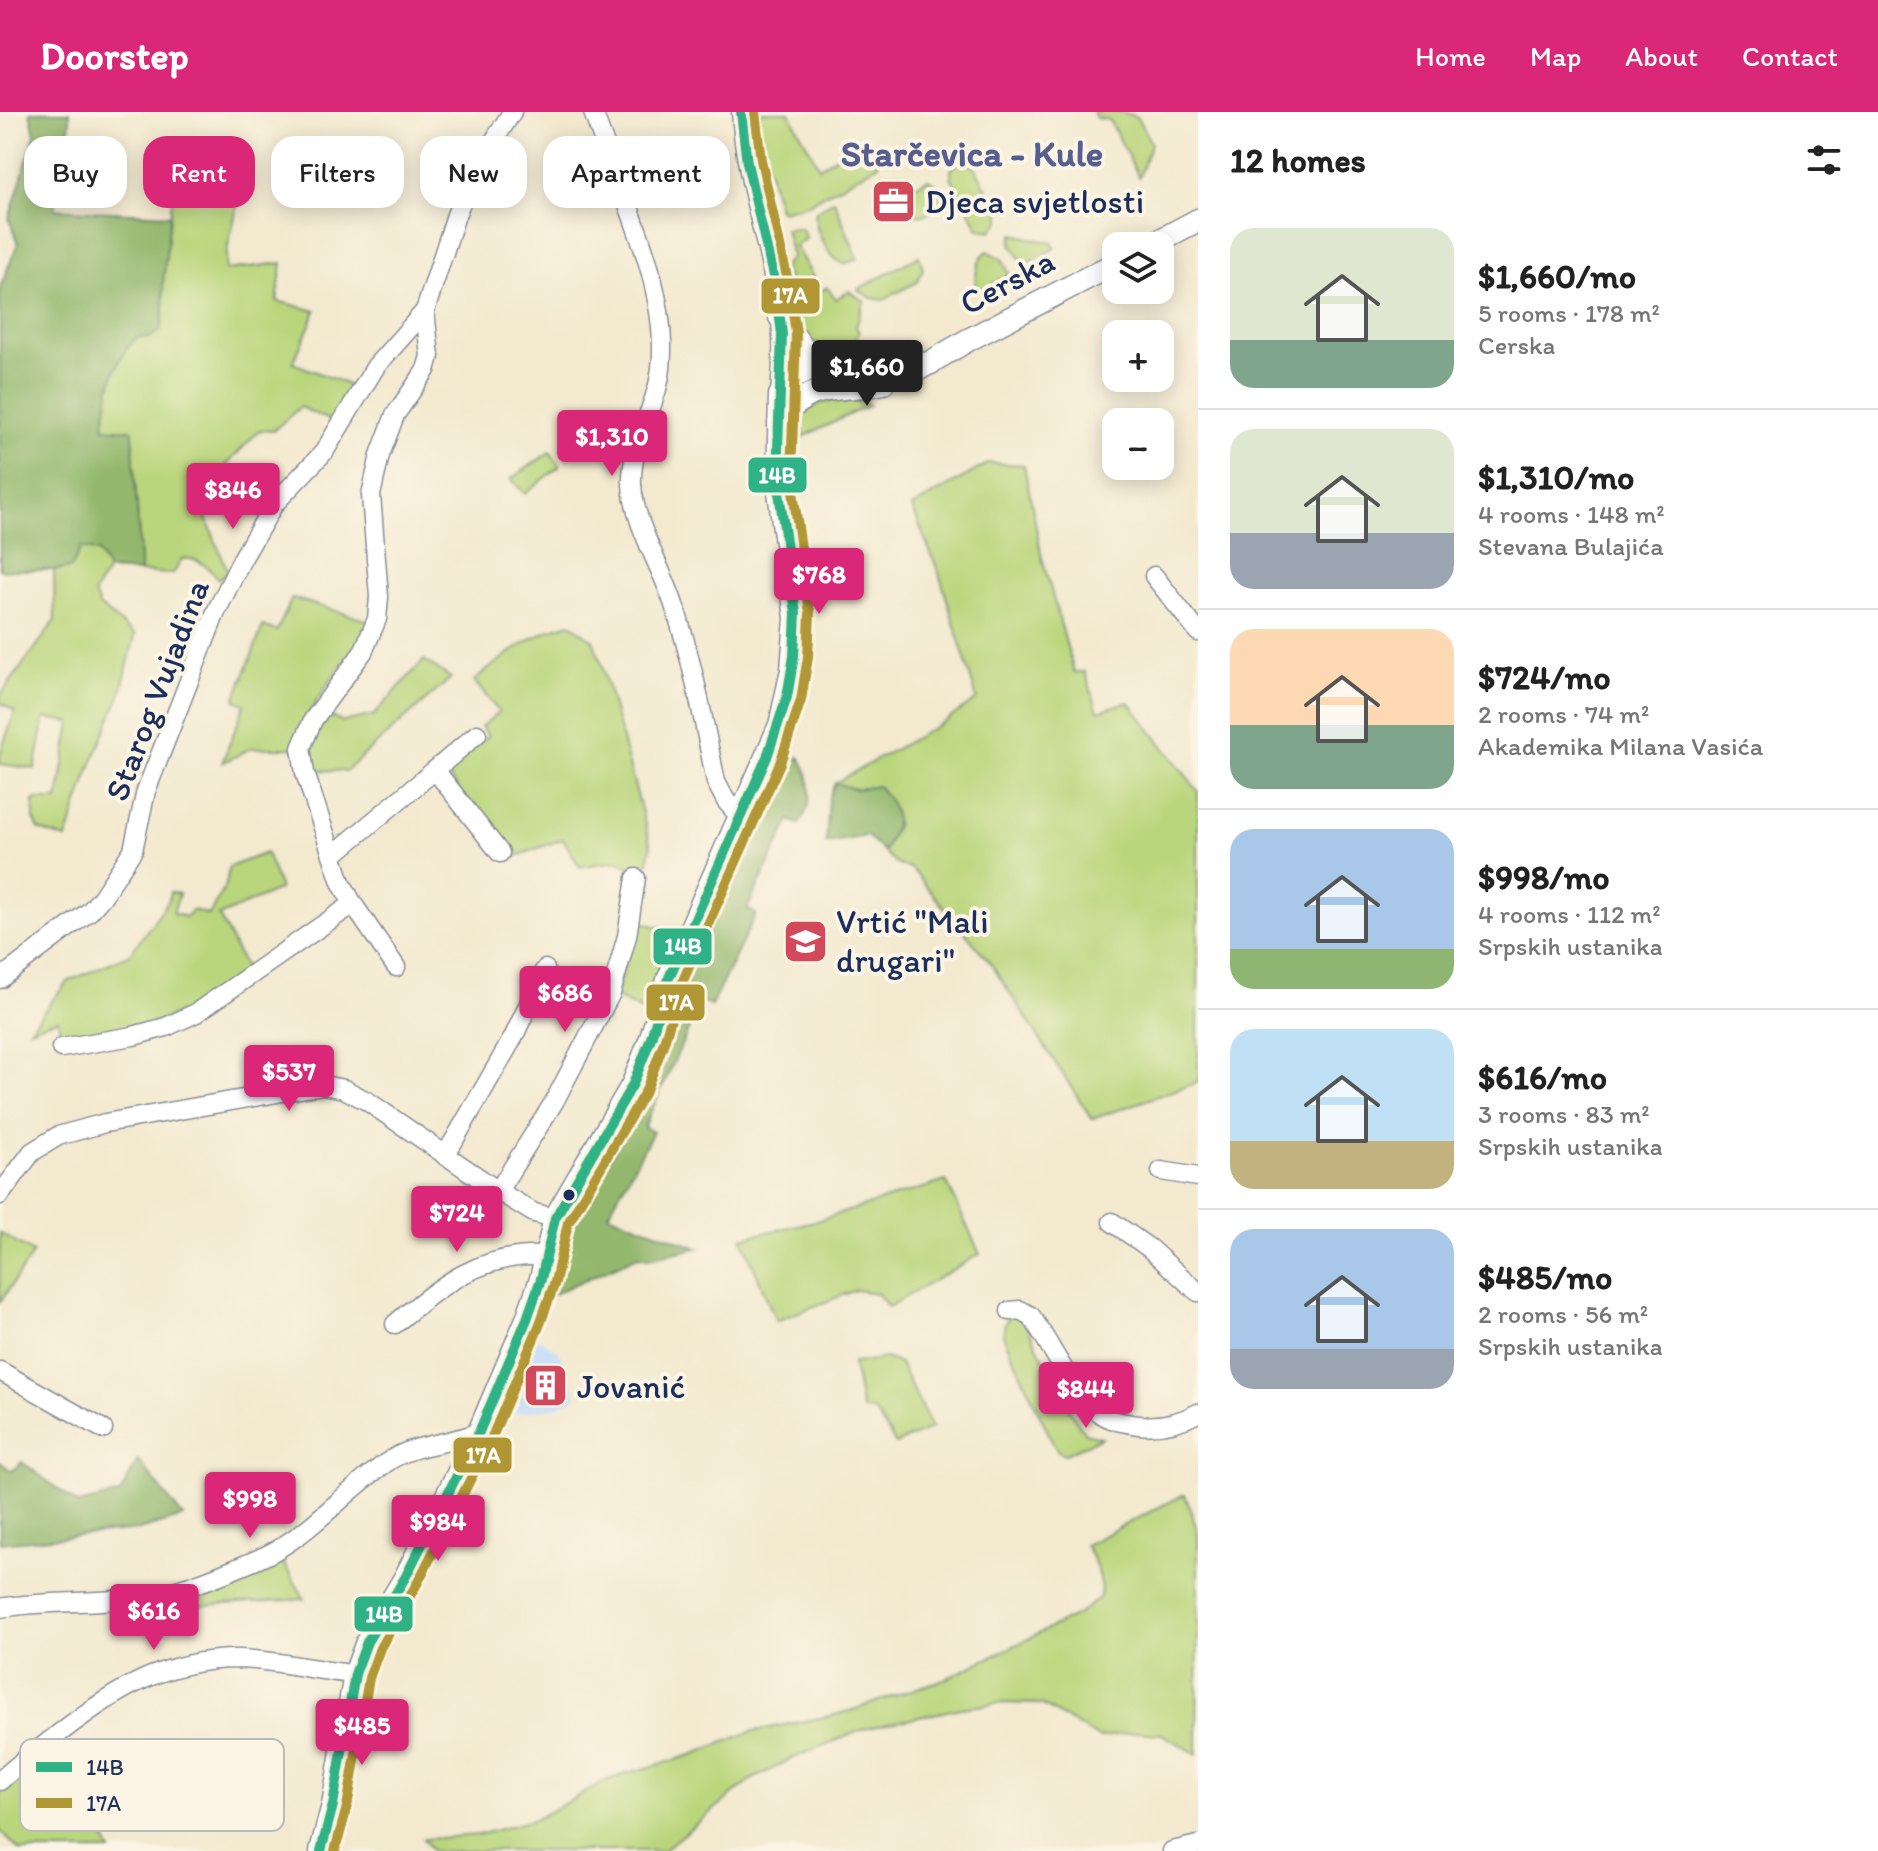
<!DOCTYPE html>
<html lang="en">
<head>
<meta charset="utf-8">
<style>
  :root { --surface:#fff; --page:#f2f2f2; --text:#222; --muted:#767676; --line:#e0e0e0; --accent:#db2777 }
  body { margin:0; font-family:Itim,sans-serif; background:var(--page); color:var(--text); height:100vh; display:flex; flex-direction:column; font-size:30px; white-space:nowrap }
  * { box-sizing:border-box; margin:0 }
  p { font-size:26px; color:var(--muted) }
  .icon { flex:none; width:44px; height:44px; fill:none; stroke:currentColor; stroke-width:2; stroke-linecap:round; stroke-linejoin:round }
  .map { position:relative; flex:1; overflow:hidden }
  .drawer { display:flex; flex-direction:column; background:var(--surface); width:680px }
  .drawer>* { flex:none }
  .hud { position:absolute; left:24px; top:24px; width:760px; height:72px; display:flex; gap:16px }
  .tools { position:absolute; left:1102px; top:120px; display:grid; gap:16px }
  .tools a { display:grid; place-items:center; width:72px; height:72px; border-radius:16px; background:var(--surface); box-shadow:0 4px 20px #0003; font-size:40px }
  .price { position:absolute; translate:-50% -68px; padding:0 18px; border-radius:8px; background:var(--accent); color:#fff; font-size:26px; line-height:52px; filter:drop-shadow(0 2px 4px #0008) }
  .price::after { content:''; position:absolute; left:50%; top:48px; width:24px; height:18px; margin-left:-12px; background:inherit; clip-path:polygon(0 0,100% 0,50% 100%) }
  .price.active { background:#222; color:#fff }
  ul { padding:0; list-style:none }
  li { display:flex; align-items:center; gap:24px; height:200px; padding:0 32px }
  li+li { border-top:2px solid var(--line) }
  li span { display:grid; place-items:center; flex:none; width:224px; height:160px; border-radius:24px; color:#555 }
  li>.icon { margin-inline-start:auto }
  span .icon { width:96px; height:96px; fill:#fffc; stroke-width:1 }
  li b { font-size:34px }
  h2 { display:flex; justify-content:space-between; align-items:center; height:96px; padding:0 32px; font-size:34px }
  .pill { padding:0 28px; border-radius:24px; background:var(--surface); box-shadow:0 4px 20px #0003; font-size:28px; line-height:72px }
  .pill.active { background:var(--accent); color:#fff }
  header { display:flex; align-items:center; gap:48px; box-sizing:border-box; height:112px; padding:0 40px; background:var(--accent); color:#fff }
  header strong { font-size:38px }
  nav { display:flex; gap:44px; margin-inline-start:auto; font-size:28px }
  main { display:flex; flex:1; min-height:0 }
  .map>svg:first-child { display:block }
  .built { fill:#c8ddf9 }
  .green { fill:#bad67c; stroke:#6a826d; stroke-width:2 }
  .forest { fill:#93b76c; stroke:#577365; stroke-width:2 }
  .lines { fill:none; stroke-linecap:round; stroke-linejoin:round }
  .minor-casing { stroke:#878c96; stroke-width:21 }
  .tertiary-casing { stroke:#878c96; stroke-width:25 }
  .minor { stroke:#fff; stroke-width:18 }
  .tertiary { stroke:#fff; stroke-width:22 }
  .bus-1-casing { stroke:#fcf5e5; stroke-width:16 }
  .bus-2-casing { stroke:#fcf5e5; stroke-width:16 }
  .bus-1 { stroke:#2eb286; stroke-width:10 }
  .bus-2 { stroke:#b19734; stroke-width:10 }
  .bus-dot { fill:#1b2f5e; stroke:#fcf5e5; stroke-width:3 }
  .labels { text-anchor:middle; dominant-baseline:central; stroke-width:8; stroke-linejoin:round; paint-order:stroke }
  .poi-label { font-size:34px; fill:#1b2f5e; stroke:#fcf5e5; text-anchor:start }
  .street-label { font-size:34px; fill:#1b2f5e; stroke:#fcf5e5 }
  .neighbourhood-label { font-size:36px; font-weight:bold; fill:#575f91; stroke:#fcf5e5 }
  .key { fill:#fcf5e5; stroke:#b8babc; stroke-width:2 }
  .key-label { font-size:22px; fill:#1b2f5e }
  .line-badge { stroke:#fcf5e5; stroke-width:3 }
  .badge-label { font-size:22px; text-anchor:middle; font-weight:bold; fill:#fff }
</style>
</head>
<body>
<header>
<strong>Doorstep</strong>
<nav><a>Home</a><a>Map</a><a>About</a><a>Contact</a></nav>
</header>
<main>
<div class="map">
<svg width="1198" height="1739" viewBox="0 0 1198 1739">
  <rect width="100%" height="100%" fill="#fcf5e5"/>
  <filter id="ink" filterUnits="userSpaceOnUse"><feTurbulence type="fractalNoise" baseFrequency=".0125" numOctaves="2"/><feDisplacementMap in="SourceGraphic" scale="16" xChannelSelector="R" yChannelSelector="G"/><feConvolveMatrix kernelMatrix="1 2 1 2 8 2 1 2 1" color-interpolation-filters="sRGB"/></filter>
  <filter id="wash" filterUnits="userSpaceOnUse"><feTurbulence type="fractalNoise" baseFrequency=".006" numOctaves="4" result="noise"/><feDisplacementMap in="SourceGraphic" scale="32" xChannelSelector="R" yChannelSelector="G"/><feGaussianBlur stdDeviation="1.8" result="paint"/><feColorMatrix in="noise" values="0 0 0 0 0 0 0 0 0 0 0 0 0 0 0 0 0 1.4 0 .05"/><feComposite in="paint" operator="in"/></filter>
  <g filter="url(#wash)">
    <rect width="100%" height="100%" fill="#f3e9cf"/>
    <path class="built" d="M529 1221 559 1240 578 1285 554 1296 509 1302 502 1292Z"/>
    <g class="green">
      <path d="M758 0H789L819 55 865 26 879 52 808 92 782 99 779 97 760 28Z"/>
      <path d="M1093 0H1122L1137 5 1151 31 1139 65 1109 8 1096 6Z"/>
      <path d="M959 49 974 53 1000 102V109L991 119 979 117 951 65V58Z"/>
      <path d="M928 67C937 70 943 82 944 91L924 103 916 102 907 92C907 77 916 73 928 67Z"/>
      <path d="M207 69 243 70 227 138 225 158 282 151 277 189 316 199 293 251 354 275 335 311 300 295 273 319 259 318 222 358 202 396 228 459 219 467C208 456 200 445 182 447L173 462 140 460C140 412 133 366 133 319L103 317C108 282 111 252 136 225H151L164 199 163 171 173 78Z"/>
      <path d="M834 88 858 147 844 152C827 145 813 116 816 99Z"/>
      <path d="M801 116 806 126 795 134 821 179 827 175 836 187 849 179 864 189 856 215 859 220 855 229 887 241 881 248H846L804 226 784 154 792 145 785 117Z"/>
      <path d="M1013 122 1052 131 1055 136 1028 151 1022 149 1011 132Z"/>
      <path d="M988 139 1003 148 1009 162 980 179 975 175C976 162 977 145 988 139Z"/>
      <path d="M919 144 923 157 917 170 883 188 871 186 858 177Z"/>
      <path d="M832 288 863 289 869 293 791 331C796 308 808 292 832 288Z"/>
      <path d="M550 340 560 354 525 382 511 367Z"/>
      <path d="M989 351 1024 353 1042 446 1074 560H1085L1098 599 1129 590 1198 679V970L1092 1007 989 849 911 756 898 753 884 740 897 712 878 674 855 677 835 671 947 608 977 587 939 461 912 395Z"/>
      <path d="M81 436 98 440 108 458 94 481 99 494 135 523 121 581 92 651 66 727 39 718 34 707V688H58L71 610 45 606 35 657 0 652V642L15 600 0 590V584L55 509 54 458 71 456Z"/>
      <path d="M292 486 370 509 360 527 317 588 294 636H251L222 651 245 592 235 588 263 514 277 519Z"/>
      <path d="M570 511 593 528 601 550 651 734 648 753 630 755 616 749 580 755 563 727 511 746 445 660 488 624 481 615 499 600 474 569C502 545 534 521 570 511Z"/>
      <path d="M424 548 451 566 346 659 311 658 309 638 324 601 343 610 374 603Z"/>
      <path d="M266 741 280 777 219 804 247 860 197 894 132 919 62 929 58 907 30 917 67 870 130 842 169 788 170 780 179 782 173 801 186 805 193 798 209 803 226 773 229 755Z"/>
      <path d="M638 809 677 821 648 902 615 885Z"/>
      <path d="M946 1069 980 1142 888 1195 877 1181 856 1178 776 1209 742 1126 819 1108Z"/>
      <path d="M0 1121 33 1141 0 1190Z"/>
      <path d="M1021 1201 1066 1293 1085 1321 1102 1325 1066 1342 1059 1340 1054 1333 1003 1223 1005 1211 1011 1202Z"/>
      <path d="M886 1246 900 1252 932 1316 896 1332 874 1299 862 1298 853 1251Z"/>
      <path d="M1185 1382 1198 1421 1197 1642 1162 1622 1134 1620 1099 1626 1041 1592 1001 1591 961 1596 864 1617 791 1647 751 1668 662 1739H432L423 1727 478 1723 536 1707 608 1668 625 1662 692 1643 750 1620 844 1601 950 1565 1079 1502 1100 1485C1103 1463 1096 1452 1085 1433Z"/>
      <path d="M279 1444 305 1487 191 1494 188 1480Z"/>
      <path d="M61 1625 87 1694 111 1739H20L0 1719V1676Z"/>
    </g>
    <g class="forest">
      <path d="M30 0H70V10L55 97 170 103 163 171 164 199 161 218 151 225 136 226C111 252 108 281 104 316L133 318C133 366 140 412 140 460L108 458 98 440 81 436 71 456 54 458H0V176L18 131 9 107 35 22Z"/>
      <path d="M787 643 800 646C813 667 814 693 799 712L790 708 747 797 756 802 711 894 701 890 644 1015 653 1020 608 1102 698 1136 648 1146 638 1144 544 1186 566 1112 618 1033 646 983 702 813 768 679 781 647Z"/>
      <path d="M835 671 855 677 878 674C902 700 898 710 884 740L867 724 826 731 829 685Z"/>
      <path d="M138 1348 183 1405 139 1418 0 1431V1350L12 1359 22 1350 78 1392 120 1382Z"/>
    </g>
  </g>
  <g filter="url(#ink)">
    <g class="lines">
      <defs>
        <g id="minor">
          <path d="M593 0C619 77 670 174 661 256 657 296 630 331 632 373 635 415 661 453 674 493 693 550 704 611 716 670L726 689 740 705"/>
          <path d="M741 0C745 68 770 134 780 202 784 229 782 256 780 283"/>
          <path d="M1154 464 1198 520"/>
          <path d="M435 658 477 622"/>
          <path d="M333 743 435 658 500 741"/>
          <path d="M396 855 353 792 341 770 305 661 301 636 313 608 363 540 377 507 379 485 371 383 380 343 395 303 426 258 430 244 425 199"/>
          <path d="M0 867 90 799 102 785 133 738 146 679 216 500 242 447 274 392 324 340 376 254 425 199 456 103 472 64 512 0"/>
          <path d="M61 936 133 924 166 915 196 901 353 792"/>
          <path d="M445 1044 513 926 545 857"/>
          <path d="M1161 1059 1198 1065"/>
          <path d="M498 1079 554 990 611 881 627 824 636 766"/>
          <path d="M0 1083 32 1040 58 1024 105 1011 323 973 344 977 367 989 498 1079 534 1101 555 1106"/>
          <path d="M1112 1110 1149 1136 1198 1180"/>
          <path d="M1010 1199 1020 1198 1031 1204C1050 1231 1073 1281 1098 1300 1110 1309 1124 1311 1139 1313 1160 1315 1179 1311 1198 1301"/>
          <path d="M395 1212C441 1172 482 1141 546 1144"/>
          <path d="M0 1259 103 1317"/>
          <path d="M0 1496C48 1488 98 1492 146 1485 183 1479 221 1463 256 1448 308 1427 345 1377 392 1347 418 1331 451 1332 479 1320"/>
          <path d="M0 1669C16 1653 34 1641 52 1627 110 1581 162 1547 239 1547 278 1548 316 1559 355 1562"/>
          <path d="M1172 1739 1198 1733"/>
        </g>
        <g id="tertiary">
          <path d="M1149 134 1198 108"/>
          <path d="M780 205 803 236 831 255"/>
          <path d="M919 257 968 228 1116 151"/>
          <path d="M779 312C809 266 838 281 883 271"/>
          <path d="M321 1739 333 1693 355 1562 367 1530 406 1464 479 1320 527 1207 541 1167 555 1106 633 972 651 926 668 868 780 613 792 558 796 506 778 372 780 283 794 265 812 256 862 259 931 251"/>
        </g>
      </defs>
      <use href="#minor" class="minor-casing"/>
      <use href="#tertiary" class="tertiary-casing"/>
      <use href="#minor" class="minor"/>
      <use href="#tertiary" class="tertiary"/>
      <defs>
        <path id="bus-1" d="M321 1739 333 1693 355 1562 367 1530 406 1464 479 1320 527 1207 541 1167 555 1106 633 972 651 926 668 868 767 645 787 585 794 544 796 501 777 366 782 222 776 177 747 51 741 0"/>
        <path id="bus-2" d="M335 1739 347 1695 369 1566 380 1536 418 1470 492 1325 540 1212 555 1170 568 1111 646 978 664 930 681 873 780 651 801 588 808 545 810 501 791 365 796 221 789 174 761 48 755 0"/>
      </defs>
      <use href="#bus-1" class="bus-1-casing"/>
      <use href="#bus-2" class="bus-2-casing"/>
      <use href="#bus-1" class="bus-1"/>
      <use href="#bus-2" class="bus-2"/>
    </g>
  </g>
  <defs>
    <symbol id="office-square" viewBox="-11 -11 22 22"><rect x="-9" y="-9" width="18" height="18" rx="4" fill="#d1495b" stroke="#fcf5e5"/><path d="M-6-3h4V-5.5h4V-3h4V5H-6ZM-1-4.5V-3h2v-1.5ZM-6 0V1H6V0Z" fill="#fff"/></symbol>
    <symbol id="school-square" viewBox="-11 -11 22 22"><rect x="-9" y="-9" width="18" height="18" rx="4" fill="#d1495b" stroke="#fcf5e5"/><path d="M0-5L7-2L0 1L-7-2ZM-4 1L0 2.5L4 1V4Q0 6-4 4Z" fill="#fff"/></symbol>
    <symbol id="building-square" viewBox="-11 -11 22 22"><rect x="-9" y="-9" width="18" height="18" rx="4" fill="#d1495b" stroke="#fcf5e5"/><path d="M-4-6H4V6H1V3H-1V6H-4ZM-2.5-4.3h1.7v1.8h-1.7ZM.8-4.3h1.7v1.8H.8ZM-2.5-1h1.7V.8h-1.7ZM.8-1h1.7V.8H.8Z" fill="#fff"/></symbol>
  </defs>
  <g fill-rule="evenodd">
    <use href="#office-square" x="868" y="64" width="51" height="51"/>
    <use href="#school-square" x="780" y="804" width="51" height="51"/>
    <use href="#building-square" x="520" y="1248" width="51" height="51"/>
  </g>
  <circle class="bus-dot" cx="569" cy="1083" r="7"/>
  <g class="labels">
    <g class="poi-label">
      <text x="925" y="89">Djeca svjetlosti</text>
      <text x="836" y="809">Vrtić "Mali<tspan x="836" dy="39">drugari"</tspan></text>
      <text x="577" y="1274">Jovanić</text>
    </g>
    <g class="street-label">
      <text transform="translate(1007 170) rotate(-28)">Cerska</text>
      <text transform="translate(157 578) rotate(-69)">Starog Vujadina</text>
    </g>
    <g class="neighbourhood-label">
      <text x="972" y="41">Starčevica - Kule</text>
    </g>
  </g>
  <rect x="20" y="1627" width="264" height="92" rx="12" class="key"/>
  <rect x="36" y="1650" width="36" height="10" fill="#2eb286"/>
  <rect x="36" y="1686" width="36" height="10" fill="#b19734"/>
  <g class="key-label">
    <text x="86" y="1663">14B</text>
    <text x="86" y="1699">17A</text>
  </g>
  <g class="line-badge">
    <rect x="760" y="165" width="61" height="38" rx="8" fill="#b19734"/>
    <rect x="747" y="344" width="61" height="38" rx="8" fill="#2eb286"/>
    <rect x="652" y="815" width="61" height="39" rx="8" fill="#2eb286"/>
    <rect x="645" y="871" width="61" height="39" rx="8" fill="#b19734"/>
    <rect x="452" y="1324" width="61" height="38" rx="8" fill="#b19734"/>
    <rect x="353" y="1483" width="61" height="38" rx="8" fill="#2eb286"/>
  </g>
  <g class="badge-label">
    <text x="790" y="191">17A</text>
    <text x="777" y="371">14B</text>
    <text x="683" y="842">14B</text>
    <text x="676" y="898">17A</text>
    <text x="483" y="1351">17A</text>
    <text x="384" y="1510">14B</text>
  </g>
</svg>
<div class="tools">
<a><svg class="icon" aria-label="layers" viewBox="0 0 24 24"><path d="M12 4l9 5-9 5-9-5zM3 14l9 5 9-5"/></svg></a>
<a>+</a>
<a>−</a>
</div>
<b class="price active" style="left:867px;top:296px">$1,660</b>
<b class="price" style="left:612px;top:366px">$1,310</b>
<b class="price" style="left:233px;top:419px">$846</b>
<b class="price" style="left:819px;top:504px">$768</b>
<b class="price" style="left:565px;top:922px">$686</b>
<b class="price" style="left:289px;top:1001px">$537</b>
<b class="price" style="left:457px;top:1142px">$724</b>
<b class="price" style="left:1086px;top:1318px">$844</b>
<b class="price" style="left:250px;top:1428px">$998</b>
<b class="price" style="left:438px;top:1451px">$984</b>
<b class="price" style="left:154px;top:1540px">$616</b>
<b class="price" style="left:362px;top:1655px">$485</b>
<div class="hud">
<a class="pill">Buy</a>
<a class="pill active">Rent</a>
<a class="pill">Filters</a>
<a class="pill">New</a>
<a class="pill">Apartment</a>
</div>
</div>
<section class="drawer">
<h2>12 homes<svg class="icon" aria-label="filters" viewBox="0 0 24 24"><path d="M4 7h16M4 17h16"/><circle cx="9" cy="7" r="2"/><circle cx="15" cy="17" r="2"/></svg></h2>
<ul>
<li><span style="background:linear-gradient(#dfe7d0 70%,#7fa58c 0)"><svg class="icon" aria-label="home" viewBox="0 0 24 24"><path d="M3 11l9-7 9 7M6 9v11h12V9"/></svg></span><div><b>$1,660/mo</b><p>5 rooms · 178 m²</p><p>Cerska</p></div></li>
<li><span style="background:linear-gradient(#dfe7d0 65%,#9aa5b1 0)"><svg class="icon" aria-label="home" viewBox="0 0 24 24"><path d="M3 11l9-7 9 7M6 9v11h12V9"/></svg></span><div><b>$1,310/mo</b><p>4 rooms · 148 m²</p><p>Stevana Bulajića</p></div></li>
<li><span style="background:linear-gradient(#ffd9b3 60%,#7fa58c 0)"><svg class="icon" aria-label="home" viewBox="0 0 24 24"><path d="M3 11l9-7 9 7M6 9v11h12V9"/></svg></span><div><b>$724/mo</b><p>2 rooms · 74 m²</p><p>Akademika Milana Vasića</p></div></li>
<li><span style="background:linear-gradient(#a9c7e8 75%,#8fb573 0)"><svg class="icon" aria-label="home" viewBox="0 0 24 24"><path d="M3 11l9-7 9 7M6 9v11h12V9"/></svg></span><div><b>$998/mo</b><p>4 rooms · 112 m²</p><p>Srpskih ustanika</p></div></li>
<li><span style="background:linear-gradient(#bfe0f5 70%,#c2b280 0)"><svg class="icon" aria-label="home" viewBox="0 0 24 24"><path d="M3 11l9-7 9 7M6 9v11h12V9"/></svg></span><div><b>$616/mo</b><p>3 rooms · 83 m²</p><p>Srpskih ustanika</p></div></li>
<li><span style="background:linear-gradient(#a9c7e8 75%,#9aa5b1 0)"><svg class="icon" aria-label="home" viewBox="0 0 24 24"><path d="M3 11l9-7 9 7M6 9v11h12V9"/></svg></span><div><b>$485/mo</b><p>2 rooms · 56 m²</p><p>Srpskih ustanika</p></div></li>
</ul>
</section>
</main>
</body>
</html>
